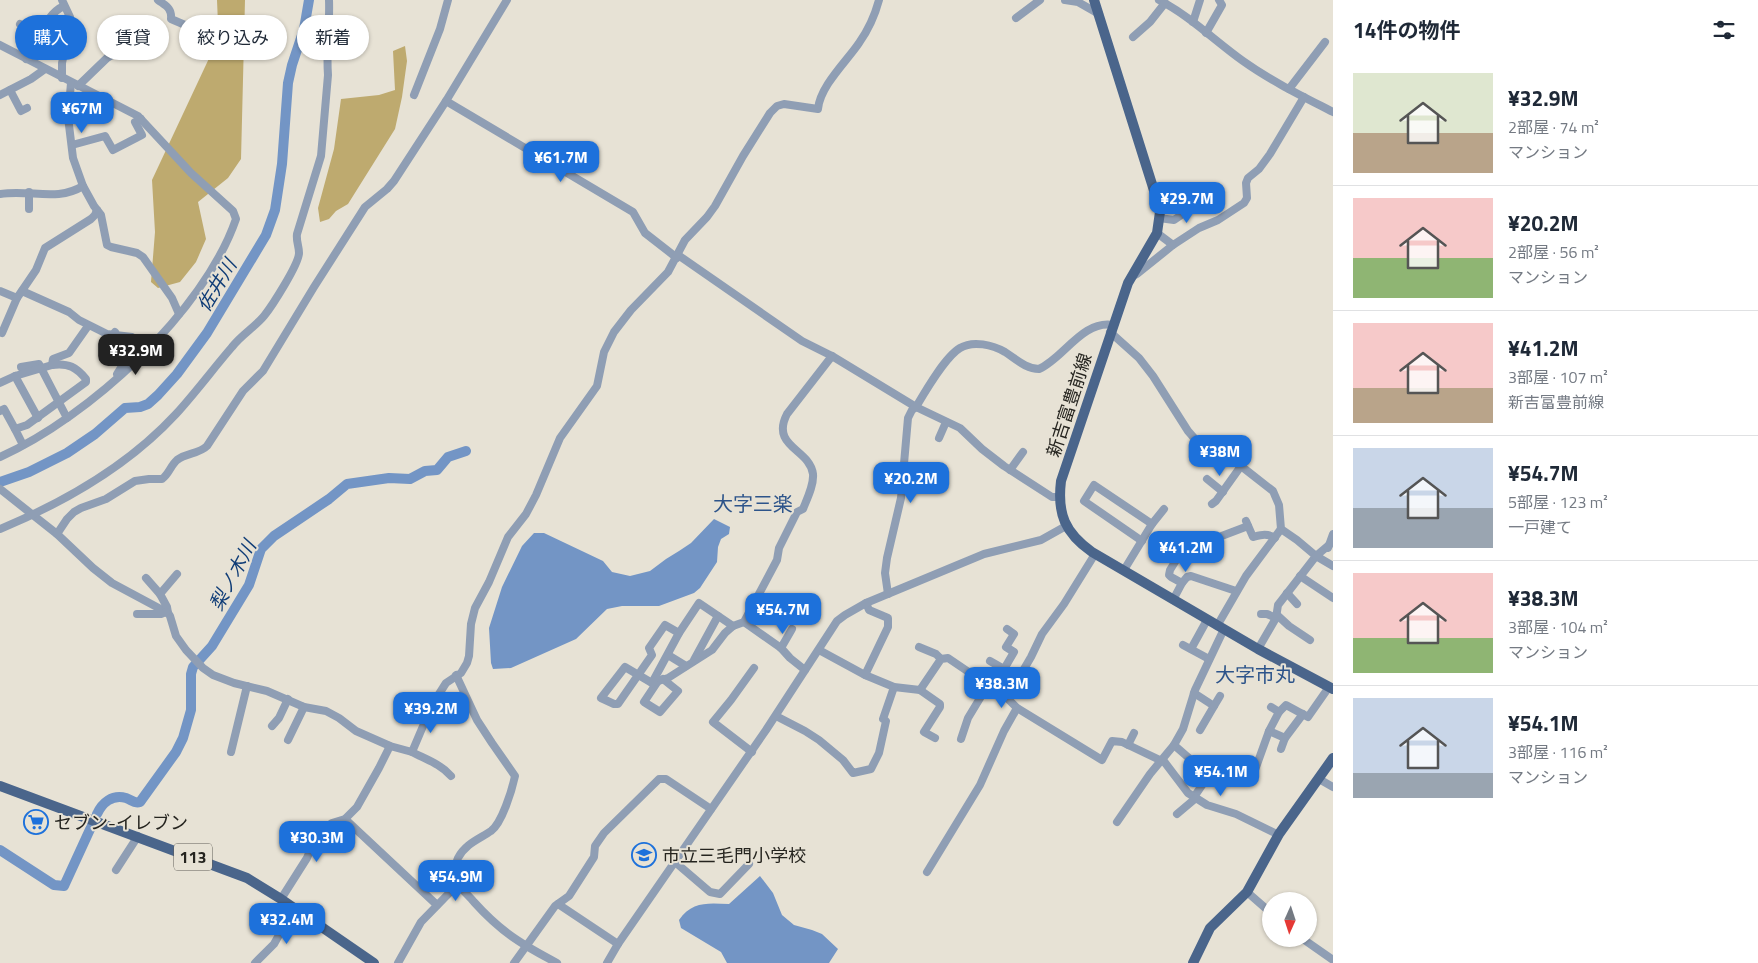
<!DOCTYPE html>
<html lang="ja">
<head>
<meta charset="utf-8">
<style>
  :root { --surface:#fff; --page:#f2f2f3; --text:#1f2937; --muted:#747a83; --line:#e0e1e3; --accent:#1d71db }
  body { margin:0; font-family:"Titillium Web","Noto Sans JP",sans-serif; background:var(--page); color:var(--text); height:100vh; display:flex; flex-direction:column; font-size:19px; white-space:nowrap }
  * { box-sizing:border-box; margin:0 }
  p { font-size:16px; color:var(--muted) }
  .icon { flex:none; width:28px; height:28px; fill:none; stroke:currentColor; stroke-width:2; stroke-linecap:round; stroke-linejoin:round }
  .map { position:relative; flex:1; overflow:hidden }
  .side { display:flex; flex-direction:column; background:var(--surface); width:425px }
  .side>* { flex:none }
  .top-card { position:absolute; left:15px; top:15px; width:475px; height:45px; display:flex; gap:10px }
  .needle { width:32px; rotate:183deg }
  .tools { position:absolute; left:1262px; top:892px; display:grid; gap:10px }
  .tools a { display:grid; place-items:center; width:55px; height:55px; border-radius:50%; background:var(--surface); box-shadow:0 1px 4px #0004; font-size:25px }
  .price { position:absolute; translate:-50% -42px; padding:0 11px; border-radius:10px; background:var(--accent); color:#fff; font-size:16px; line-height:32px; filter:drop-shadow(0 1px 2px #0008) }
  .price::after { content:''; position:absolute; left:50%; top:30px; width:15px; height:11px; margin-left:-8px; background:inherit; clip-path:polygon(0 0,100% 0,50% 100%) }
  .price.on { background:#222; color:#fff }
  ul { padding:0; list-style:none }
  li { display:flex; align-items:center; gap:15px; height:125px; padding:0 20px }
  li+li { border-top:1px solid var(--line) }
  li span { display:grid; place-items:center; flex:none; width:140px; height:100px; border-radius:0px; color:#555 }
  li>.icon { margin-inline-start:auto }
  span .icon { width:60px; height:60px; fill:#fffc; stroke-width:1 }
  li b { font-size:21px }
  h2 { display:flex; justify-content:space-between; align-items:center; height:60px; padding:0 20px; font-size:21px }
  .pill { padding:0 18px; border-radius:22px; background:var(--surface); box-shadow:0 1px 4px #0004; font-size:18px; line-height:45px }
  .pill.on { background:var(--accent); color:#fff }
  main { display:flex; flex:1; min-height:0 }
  .map>svg:first-child { display:block }
  .forest { fill:#beaa6f }
  .water { fill:#7395c5 }
  .lines { fill:none; stroke-linecap:round; stroke-linejoin:round }
  .river { stroke:#7395c5; stroke-width:10 }
  .minor { stroke:#8f9eb4; stroke-width:8 }
  .major { stroke:#4a658b; stroke-width:10 }
  .labels { text-anchor:middle; dominant-baseline:central; stroke-width:4; stroke-linejoin:round; paint-order:stroke }
  .shield { fill:#e7e2d5; stroke:#5f5d56; stroke-width:1 }
  .shield-label { font-size:16px; font-weight:bold; fill:#25241f }
  .street-label { font-size:18px; fill:#25241f; stroke:#e7e2d5 }
  .poi-label { font-size:18px; fill:#25241f; stroke:#e7e2d5; text-anchor:start }
  .water-label { font-size:19px; font-style:italic; fill:#103d77; stroke:#e7e2d5 }
  .quarter-label { font-size:20px; fill:#2d548a; stroke:#e7e2d5 }
</style>
</head>
<body>
<main>
<div class="map">
<svg width="1333" height="963" viewBox="0 0 1333 963">
  <rect width="100%" height="100%" fill="#e7e2d5"/>
  <g class="forest">
    <path d="M217 0H245L241 159 228 178 198 202 206 239 196 262 180 282 158 288 151 282 155 232 152 180 212 52 218 24Z"/>
    <path d="M405 46 407 61 402 97 395 129 348 204 336 211 329 219 320 222 318 208 334 149 341 99 379 95 395 90 393 51Z"/>
  </g>
  <g class="water">
    <path d="M714 519 730 527 729 534 721 539 718 547 717 562 700 588 694 593 659 606H622L607 609 576 639 511 668 493 669 491 663 489 628 502 587 522 546 534 533H544L603 561 612 572 630 576 650 571 666 559 679 551 691 543Z"/>
    <path d="M760 876 773 893 782 915 794 925 812 930 822 934 838 949 829 963H727L721 952 681 928 679 920C692 901 708 903 729 904Z"/>
  </g>
  <g class="lines">
    <g class="river">
      <path d="M0 482 29 472 67 453 95 434 125 408 140 407 148 404 158 395 177 374 207 333 266 235 275 210 282 164 288 83 292 65 304 29 309 0"/>
      <path d="M97 814C102 803 112 794 126 798 132 800 134 804 140 802L176 752 183 738 191 710V674L193 667 212 646 249 585 261 549 274 536 329 499 347 484 389 478 410 479 425 471 437 470 448 457 466 451"/>
      <path d="M0 850 54 885 64 886 92 825"/>
    </g>
    <g class="minor">
      <path d="M62 0 70 17V27L62 63V78"/>
      <path d="M158 0C166 6 172 8 171 19L211 36"/>
      <path d="M1065 0 1078 2 1099 14"/>
      <path d="M1159 0C1190 16 1215 41 1243 61 1271 81 1302 96 1333 112"/>
      <path d="M1016 18 1040 0"/>
      <path d="M1193 22 1200 0"/>
      <path d="M20 24 39 35"/>
      <path d="M1206 33 1222 5 1219 0"/>
      <path d="M1133 37 1150 22 1165 3"/>
      <path d="M0 45 138 116 191 173 233 211 236 219C204 312 89 417 0 457"/>
      <path d="M26 59C40 44 43 15 64 6"/>
      <path d="M71 83 68 117 73 158 83 186 94 206 101 215 107 245 111 247 137 253 143 257 172 298 179 314"/>
      <path d="M78 86 107 58 112 55 125 34"/>
      <path d="M1289 89 1325 42"/>
      <path d="M10 90 21 111 27 108"/>
      <path d="M0 95 31 79 45 69"/>
      <path d="M414 95 440 29 448 0"/>
      <path d="M446 101 633 212 645 233 677 258"/>
      <path d="M72 145 105 136 113 150 142 135 135 122 141 119"/>
      <path d="M29 192V209"/>
      <path d="M0 194C30 189 57 202 83 186"/>
      <path d="M1176 200 1184 213"/>
      <path d="M1159 218 1174 220 1206 198"/>
      <path d="M1157 233 1173 245 1199 228 1218 220 1244 203 1247 198 1246 183 1248 178 1259 169 1270 154 1304 97"/>
      <path d="M678 255 802 341 832 356 916 407 960 428 982 449 1004 466 1052 497H1059"/>
      <path d="M1133 276 1137 274 1173 245"/>
      <path d="M0 291 17 298 2 333"/>
      <path d="M22 291 69 312 79 320 107 334 132 337 148 348"/>
      <path d="M17 298 36 270 45 248 91 219 95 215 97 210"/>
      <path d="M115 332 109 341 108 350 121 363 122 366 117 374 118 375"/>
      <path d="M1110 332 1139 358 1153 376 1188 431 1195 439 1241 466 1273 491 1279 505 1281 529 1297 540 1316 556 1278 605 1276 618 1258 649"/>
      <path d="M21 367 39 364 67 418"/>
      <path d="M15 376 38 418"/>
      <path d="M0 383 15 376 52 365 53 359 69 353 88 326"/>
      <path d="M0 411 4 409 15 429"/>
      <path d="M939 438 946 422"/>
      <path d="M23 445 15 429 27 425 86 382V379C76 367 69 363 52 365"/>
      <path d="M1010 470 1023 452"/>
      <path d="M1207 479 1223 492"/>
      <path d="M0 489 57 534 93 568 112 583 168 613 170 616 176 636 186 650 203 668 213 675 234 683 267 691 304 707 326 711 339 718 356 731 390 746 412 752 432 705 446 683 461 673 467 663 469 656 471 624 475 608 489 582 508 537 526 514 536 495 560 438 597 386 604 352 614 332 631 310 668 272 685 240 707 217 715 206 743 156 770 113 777 106 784 104 818 109C820 86 847 61 859 43 869 29 875 15 879 0"/>
      <path d="M1212 504 1216 501 1241 466"/>
      <path d="M1246 521 1253 537C1261 535 1267 533 1275 538"/>
      <path d="M0 529C65 502 128 466 176 414 196 392 213 369 232 347 241 335 255 327 264 316 272 306 299 264 299 253 299 246 296 241 297 234L321 156 328 75C326 50 330 25 329 0"/>
      <path d="M57 534 67 519 74 512 81 508 106 499 135 481 149 479H162C169 474 171 465 177 460 186 453 199 454 207 446L243 391 263 371 314 287 365 207 387 189 394 181 446 101 507 0"/>
      <path d="M1219 537 1248 526"/>
      <path d="M1142 541 1084 501 1094 485 1152 524"/>
      <path d="M1329 545 1316 556 1333 566"/>
      <path d="M1328 548 1333 534"/>
      <path d="M1095 554 1064 604 1042 634 1031 657 1007 698 1017 708 1102 760 1112 741 1122 742 1162 761"/>
      <path d="M1124 570 1152 524 1164 509"/>
      <path d="M1300 576 1333 598"/>
      <path d="M146 578 160 594"/>
      <path d="M1182 583 1187 577 1191 576 1236 591"/>
      <path d="M1287 593 1297 604"/>
      <path d="M888 594 885 573 887 558 901 498 908 418 912 410 916 407C926 390 945 357 960 348 973 340 993 345 1005 352 1016 359 1026 369 1039 369 1064 358 1082 320 1113 325"/>
      <path d="M1173 600 1182 583 1171 577 1169 575 1170 570 1191 536"/>
      <path d="M168 613 167 607 160 594 177 574"/>
      <path d="M137 614H161L166 612"/>
      <path d="M1261 614H1267L1276 618"/>
      <path d="M1277 615 1289 626 1310 640"/>
      <path d="M744 622 781 648 790 658 805 670"/>
      <path d="M1217 626 1246 576 1281 529"/>
      <path d="M679 633 665 625 649 648 652 655 618 704H614L601 698 625 667 652 683 668 678 712 650 725 633 733 626 744 622 777 560 779 548 797 512 803 509C807 499 814 485 813 474 810 449 770 447 787 414L832 356"/>
      <path d="M1183 645 1209 659"/>
      <path d="M919 647 936 654 941 659"/>
      <path d="M781 648 792 629"/>
      <path d="M1191 649 1207 620"/>
      <path d="M819 650 865 675 894 687 920 690 940 704V707L924 732 935 738"/>
      <path d="M668 655 686 666"/>
      <path d="M694 660 718 616"/>
      <path d="M990 661 1004 669"/>
      <path d="M456 675 477 720 492 743 515 776C512 790 502 823 491 831 479 839 465 844 458 858 455 864 455 879 458 884 462 890 469 896 474 902 501 932 521 944 557 963"/>
      <path d="M865 675 888 627V618L869 610 866 603"/>
      <path d="M658 681 644 702 660 712 678 691 663 679"/>
      <path d="M652 683 679 633 699 603 733 626"/>
      <path d="M993 688 1014 652 1006 647 1014 634 1007 629"/>
      <path d="M920 690 941 659 948 658 1007 698"/>
      <path d="M1194 693 1214 706 1200 730"/>
      <path d="M1214 706 1220 696"/>
      <path d="M1271 707 1279 712 1286 705 1308 717 1329 687"/>
      <path d="M776 716 805 731 819 740 843 760 853 773 871 769 879 753 886 721 883 719 894 687"/>
      <path d="M272 726 279 718 288 699"/>
      <path d="M1269 731 1279 712"/>
      <path d="M961 739 968 718 988 685"/>
      <path d="M288 740 304 707"/>
      <path d="M1128 745 1134 733"/>
      <path d="M1174 745 1190 759 1209 771V775L1194 797"/>
      <path d="M1281 749 1285 738"/>
      <path d="M231 752 247 686"/>
      <path d="M412 752C425 759 441 764 451 776"/>
      <path d="M752 752 713 722 731 700 754 668"/>
      <path d="M1163 760 1188 793 1207 805 1236 814 1279 835"/>
      <path d="M1255 770 1269 731 1285 738 1303 714"/>
      <path d="M1319 779 1333 787"/>
      <path d="M1177 814 1196 798"/>
      <path d="M345 819 437 905"/>
      <path d="M1117 822 1150 774 1174 745 1183 729 1195 690 1224 629"/>
      <path d="M675 862 710 892 720 894 749 864"/>
      <path d="M116 870 138 836"/>
      <path d="M927 872 980 785 1004 731 1017 708"/>
      <path d="M1247 892 1271 913"/>
      <path d="M281 899 307 858 316 836 321 831 332 823 345 819 357 807 379 768 390 746"/>
      <path d="M558 904 618 944"/>
      <path d="M1303 939 1333 960"/>
      <path d="M255 963 274 944 279 935 281 917 290 905"/>
      <path d="M398 963 421 922 458 884"/>
      <path d="M514 963 555 906 569 896 594 857 595 846 604 833 659 779H666L711 809"/>
      <path d="M607 963 618 944 766 730 837 621 845 615 866 603 984 554 1041 540 1066 526"/>
    </g>
    <g class="major">
      <path d="M1094 0 1157 200 1160 212 1157 233 1128 283 1061 481C1057 514 1065 533 1092 552L1258 649 1333 689"/>
      <path d="M0 786 247 878 281 899 374 963"/>
      <path d="M1193 963 1210 928 1247 892 1279 834 1333 758"/>
    </g>
  </g>
  <defs>
    <symbol id="supermarket-ring" viewBox="-11 -11 22 22"><circle r="9.5" fill="#e7e2d5" stroke="#1d71db" stroke-width="1.5"/><path d="M-6-5.5h2.5l.6 2H6L4.5 2H-2.5L-4.4-4H-6ZM-1.5 3.2a1.3 1.3 0 1 0 .1 0ZM3 3.2a1.3 1.3 0 1 0 .1 0Z" fill="#1d71db"/></symbol>
    <symbol id="school-ring" viewBox="-11 -11 22 22"><circle r="9.5" fill="#e7e2d5" stroke="#1d71db" stroke-width="1.5"/><path d="M0-5L7-2L0 1L-7-2ZM-4 1L0 2.5L4 1V4Q0 6-4 4Z" fill="#1d71db"/></symbol>
  </defs>
  <g fill-rule="evenodd">
    <use href="#supermarket-ring" x="22" y="808" width="28" height="28"/>
    <use href="#school-ring" x="630" y="841" width="28" height="28"/>
  </g>
  <g class="labels">
    <rect class="shield" x="174" y="843.5" width="38" height="27" rx="4"/>
    <g class="shield-label">
      <text x="193" y="857">113</text>
    </g>
    <g class="street-label">
      <text transform="translate(1069 405) rotate(-72)">新吉富豊前線</text>
    </g>
    <g class="poi-label">
      <text x="54" y="822">セブン-イレブン</text>
      <text x="662" y="855">市立三毛門小学校</text>
    </g>
    <g class="water-label">
      <text transform="translate(216 285) rotate(-59)">佐井川</text>
      <text transform="translate(232 575) rotate(-62)">梨ノ木川</text>
    </g>
    <g class="quarter-label">
      <text x="753" y="503">大字三楽</text>
      <text x="1255" y="674">大字市丸</text>
    </g>
  </g>
</svg>
<div class="tools">
<a><svg class="needle" viewBox="-14 -14 28 28"><path d="M0-13l5 13h-10z" fill="#e53935"/><path d="M0 13l5-13h-10z" fill="#747a83"/></svg></a>
</div>
<b class="price" style="left:82px;top:134px">¥67M</b>
<b class="price" style="left:561px;top:183px">¥61.7M</b>
<b class="price" style="left:1187px;top:224px">¥29.7M</b>
<b class="price on" style="left:136px;top:376px">¥32.9M</b>
<b class="price" style="left:1220px;top:477px">¥38M</b>
<b class="price" style="left:911px;top:504px">¥20.2M</b>
<b class="price" style="left:1186px;top:573px">¥41.2M</b>
<b class="price" style="left:783px;top:635px">¥54.7M</b>
<b class="price" style="left:1002px;top:709px">¥38.3M</b>
<b class="price" style="left:431px;top:734px">¥39.2M</b>
<b class="price" style="left:1221px;top:797px">¥54.1M</b>
<b class="price" style="left:317px;top:863px">¥30.3M</b>
<b class="price" style="left:456px;top:902px">¥54.9M</b>
<b class="price" style="left:287px;top:945px">¥32.4M</b>
<div class="top-card">
<a class="pill on">購入</a>
<a class="pill">賃貸</a>
<a class="pill">絞り込み</a>
<a class="pill">新着</a>
</div>
</div>
<section class="side">
<h2>14件の物件<svg class="icon" aria-label="filters" viewBox="0 0 24 24"><path d="M4 7h16M4 17h16"/><circle cx="9" cy="7" r="2"/><circle cx="15" cy="17" r="2"/></svg></h2>
<ul>
<li><span style="background:linear-gradient(#dfe7d0 60%,#b9a48a 0)"><svg class="icon" aria-label="home" viewBox="0 0 24 24"><path d="M3 11l9-7 9 7M6 9v11h12V9"/></svg></span><div><b>¥32.9M</b><p>2部屋 · 74 m²</p><p>マンション</p></div></li>
<li><span style="background:linear-gradient(#f6c9c9 60%,#8fb573 0)"><svg class="icon" aria-label="home" viewBox="0 0 24 24"><path d="M3 11l9-7 9 7M6 9v11h12V9"/></svg></span><div><b>¥20.2M</b><p>2部屋 · 56 m²</p><p>マンション</p></div></li>
<li><span style="background:linear-gradient(#f6c9c9 65%,#b9a48a 0)"><svg class="icon" aria-label="home" viewBox="0 0 24 24"><path d="M3 11l9-7 9 7M6 9v11h12V9"/></svg></span><div><b>¥41.2M</b><p>3部屋 · 107 m²</p><p>新吉富豊前線</p></div></li>
<li><span style="background:linear-gradient(#c9d6e8 60%,#9aa5b1 0)"><svg class="icon" aria-label="home" viewBox="0 0 24 24"><path d="M3 11l9-7 9 7M6 9v11h12V9"/></svg></span><div><b>¥54.7M</b><p>5部屋 · 123 m²</p><p>一戸建て</p></div></li>
<li><span style="background:linear-gradient(#f6c9c9 65%,#8fb573 0)"><svg class="icon" aria-label="home" viewBox="0 0 24 24"><path d="M3 11l9-7 9 7M6 9v11h12V9"/></svg></span><div><b>¥38.3M</b><p>3部屋 · 104 m²</p><p>マンション</p></div></li>
<li><span style="background:linear-gradient(#c9d6e8 75%,#9aa5b1 0)"><svg class="icon" aria-label="home" viewBox="0 0 24 24"><path d="M3 11l9-7 9 7M6 9v11h12V9"/></svg></span><div><b>¥54.1M</b><p>3部屋 · 116 m²</p><p>マンション</p></div></li>
</ul>
</section>
</main>
</body>
</html>
